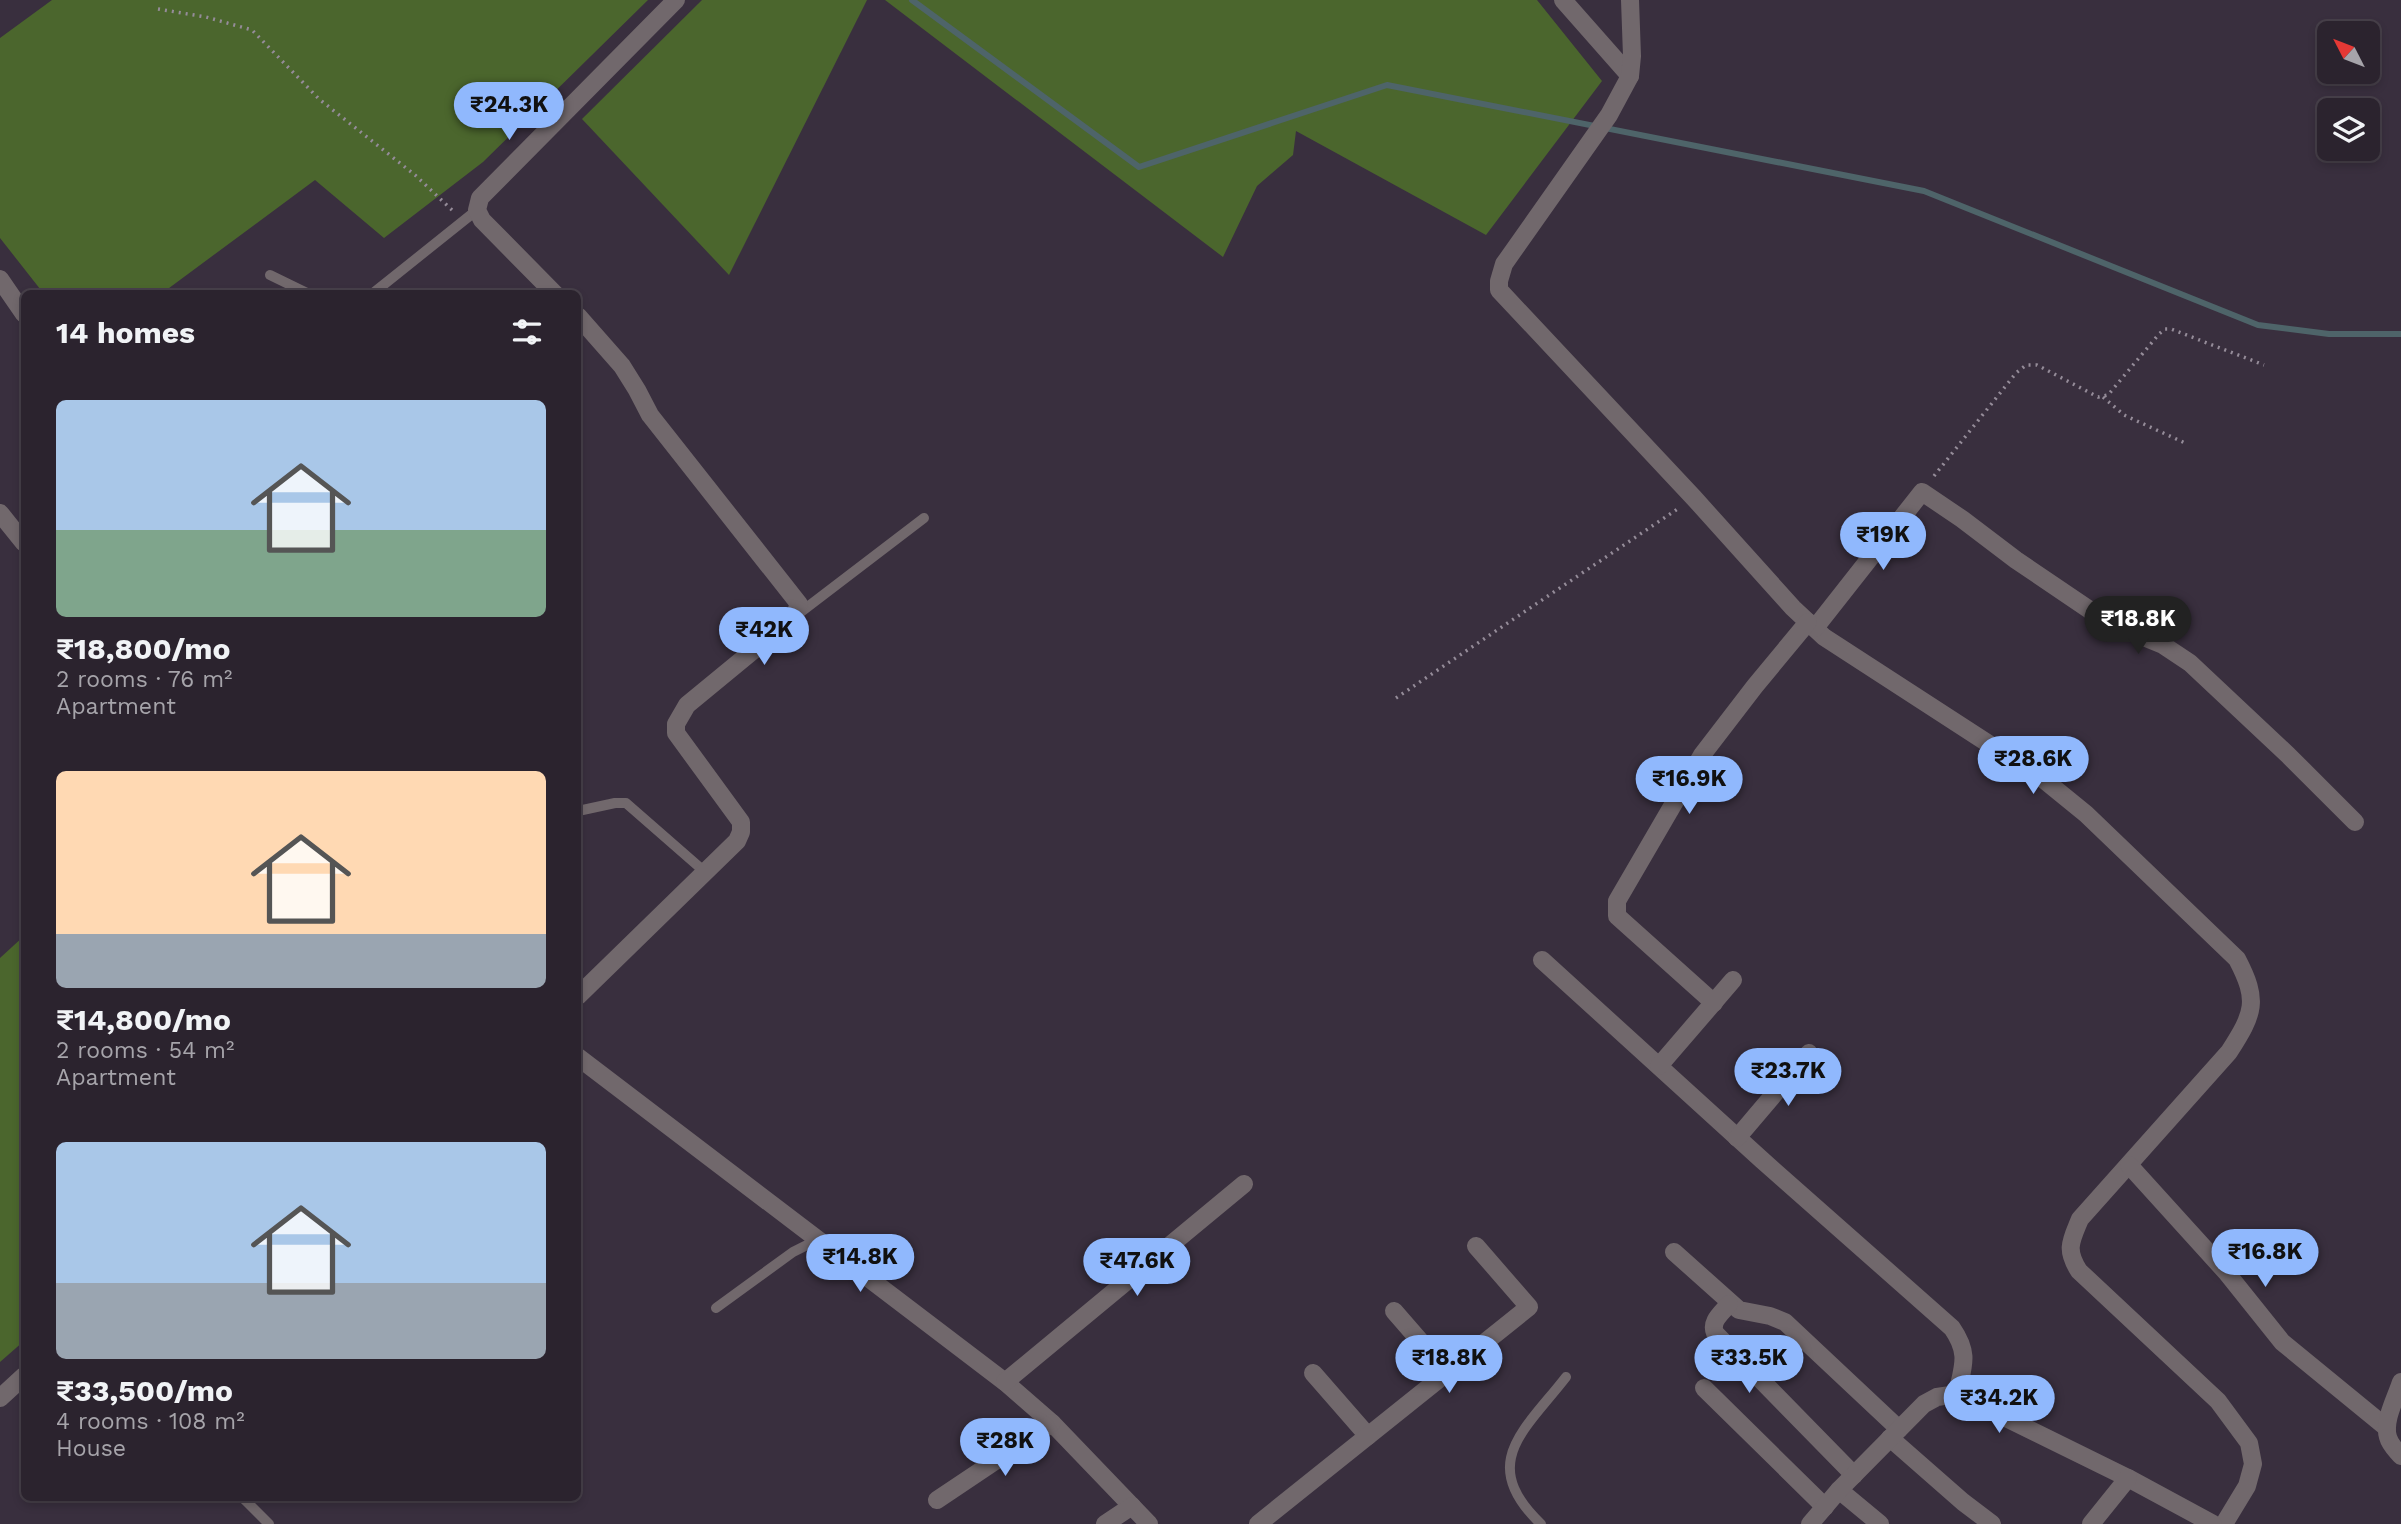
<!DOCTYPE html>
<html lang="en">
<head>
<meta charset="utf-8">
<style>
  :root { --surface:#2b232e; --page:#332b36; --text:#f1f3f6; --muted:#a6a4aa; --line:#47404a; --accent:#90b8fd }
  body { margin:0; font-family:"Work Sans",sans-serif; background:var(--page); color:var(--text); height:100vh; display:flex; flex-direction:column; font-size:26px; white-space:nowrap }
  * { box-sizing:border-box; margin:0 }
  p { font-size:23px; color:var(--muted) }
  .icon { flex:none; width:38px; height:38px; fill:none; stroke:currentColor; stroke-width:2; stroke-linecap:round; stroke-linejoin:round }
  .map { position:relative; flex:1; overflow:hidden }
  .details { position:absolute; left:21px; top:290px; width:560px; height:1211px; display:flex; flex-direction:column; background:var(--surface); border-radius:10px; box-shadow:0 4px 10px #0003,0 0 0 2px var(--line) }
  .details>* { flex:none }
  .needle { width:46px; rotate:312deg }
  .controls { position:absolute; left:2317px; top:21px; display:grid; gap:14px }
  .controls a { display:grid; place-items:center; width:63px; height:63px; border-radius:10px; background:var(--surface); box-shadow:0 4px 10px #0003,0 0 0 2px var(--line); font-size:35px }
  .price { position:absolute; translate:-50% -60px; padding:0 16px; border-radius:24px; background:var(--accent); color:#111; font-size:23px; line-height:46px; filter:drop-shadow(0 2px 4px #0008) }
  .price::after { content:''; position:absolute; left:50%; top:42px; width:21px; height:16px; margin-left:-10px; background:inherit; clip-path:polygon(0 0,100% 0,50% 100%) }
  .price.selected { background:#222; color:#fff }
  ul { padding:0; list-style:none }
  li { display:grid; align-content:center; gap:14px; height:371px; padding:0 35px }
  li span { display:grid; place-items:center; height:217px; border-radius:10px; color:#555 }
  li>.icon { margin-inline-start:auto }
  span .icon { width:126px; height:126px; fill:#fffc; stroke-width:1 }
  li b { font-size:30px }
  h2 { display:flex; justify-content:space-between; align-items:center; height:84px; padding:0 35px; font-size:30px }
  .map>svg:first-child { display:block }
  .green { fill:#4b662d }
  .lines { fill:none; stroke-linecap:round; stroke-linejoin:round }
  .stream { stroke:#4e6469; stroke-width:6 }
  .path { stroke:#958c99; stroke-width:3.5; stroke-dasharray:2 5; stroke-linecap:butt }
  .lane { stroke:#71686c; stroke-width:10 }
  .street { stroke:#71686c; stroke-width:18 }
</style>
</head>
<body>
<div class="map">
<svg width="2401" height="1524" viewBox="0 0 2401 1524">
  <rect width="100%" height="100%" fill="#392f3e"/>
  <g class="green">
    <path d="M52 0H648L483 162 384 238 315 180 161 294H44L0 238V38Z"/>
    <path d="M702 0H867L729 275 582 119Z"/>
    <path d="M885 0H1537L1602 81 1486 235 1296 131 1293 155 1257 186 1223 257Z"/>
    <path d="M24 936V1341L0 1362V958Z"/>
  </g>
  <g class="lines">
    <path class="stream" d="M912 0 1139 167 1387 85 1924 191 2258 325 2329 334H2401"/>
    <g class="path">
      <path d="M158 9 206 17 252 30 319 99 415 175 452 210"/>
      <path d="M2103 397 2124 415 2185 443"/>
      <path d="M1934 476 2016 373 2026 365H2037L2098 397 2108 395 2159 334 2165 329H2171L2264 365"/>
      <path d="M1396 698 1679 508"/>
    </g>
    <g class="lane">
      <path d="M270 275 309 294"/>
      <path d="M372 294 477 210"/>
      <path d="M797 615 924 518"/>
      <path d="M578 811 615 803H626L705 872"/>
      <path d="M716 1308 793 1252 819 1239"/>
      <path d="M243 1498 269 1524"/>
      <path d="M1541 1524C1477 1463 1525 1430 1566 1377"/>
    </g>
    <g class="street">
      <path d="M1563 0 1630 76"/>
      <path d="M1630 0 1632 56 1630 76 1609 115 1504 264 1499 281V290L1694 498 1793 608 1824 637 2043 779 2086 814 2237 959C2259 1001 2254 1013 2229 1052L2080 1219C2071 1241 2065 1249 2079 1271L2218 1401 2249 1443 2253 1464 2247 1486 2224 1524"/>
      <path d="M0 279 24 314"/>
      <path d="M555 294 482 220 477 210 480 198 676 0"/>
      <path d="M578 316 622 366 637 390 650 415 799 604 794 617 687 705 676 724V733L741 822V832L737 841 578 996"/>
      <path d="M0 513 24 543"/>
      <path d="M1815 628 1922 492 1962 519 2016 560 2109 623 2163 645 2190 663 2288 755 2355 822"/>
      <path d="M1542 960 1762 1160 1952 1328C1970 1354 1963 1366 1957 1394"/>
      <path d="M1714 1003 1617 916V901L1702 755 1755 686 1808 622"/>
      <path d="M578 1057 1005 1382 1052 1423 1149 1524"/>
      <path d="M1659 1066 1733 980"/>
      <path d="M1737 1138 1809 1053"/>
      <path d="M2129 1165 2226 1272 2282 1342 2387 1428"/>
      <path d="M1674 1252 1739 1310 1770 1316 1785 1322 1899 1429"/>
      <path d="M1729 1304C1722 1313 1710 1321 1715 1333L1854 1475"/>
      <path d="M1394 1311 1447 1372"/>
      <path d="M1313 1373 1368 1436"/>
      <path d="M1005 1382 1244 1184"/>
      <path d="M2401 1382C2396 1398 2383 1421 2388 1437 2390 1445 2396 1450 2401 1456"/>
      <path d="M1704 1388 1825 1507"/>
      <path d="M0 1398 24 1376"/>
      <path d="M1890 1438 1963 1502 1992 1524"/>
      <path d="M1839 1490 1880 1524"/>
      <path d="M937 1500 1052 1423"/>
      <path d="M1105 1524 1132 1506"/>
      <path d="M1258 1524 1529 1307 1476 1246"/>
      <path d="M1810 1524 1839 1490 1924 1404 1937 1397 1957 1394 2128 1478 2213 1524"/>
      <path d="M2091 1524 2128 1478"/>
    </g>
  </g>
</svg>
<div class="controls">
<a><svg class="needle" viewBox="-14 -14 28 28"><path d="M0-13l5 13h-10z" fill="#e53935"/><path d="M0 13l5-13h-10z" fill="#a6a4aa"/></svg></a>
<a><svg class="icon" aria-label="layers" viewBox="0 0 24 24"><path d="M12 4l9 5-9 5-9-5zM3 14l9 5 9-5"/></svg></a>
</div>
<b class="price" style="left:509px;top:142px">₹24.3K</b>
<b class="price" style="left:1883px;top:572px">₹19K</b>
<b class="price selected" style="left:2138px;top:656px">₹18.8K</b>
<b class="price" style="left:764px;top:667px">₹42K</b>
<b class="price" style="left:2033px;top:796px">₹28.6K</b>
<b class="price" style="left:1689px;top:816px">₹16.9K</b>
<b class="price" style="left:1788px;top:1108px">₹23.7K</b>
<b class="price" style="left:2265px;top:1289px">₹16.8K</b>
<b class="price" style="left:860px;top:1294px">₹14.8K</b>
<b class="price" style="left:1137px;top:1298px">₹47.6K</b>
<b class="price" style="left:1449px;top:1395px">₹18.8K</b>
<b class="price" style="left:1749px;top:1395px">₹33.5K</b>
<b class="price" style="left:1999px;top:1435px">₹34.2K</b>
<b class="price" style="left:1005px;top:1478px">₹28K</b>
<section class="details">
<h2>14 homes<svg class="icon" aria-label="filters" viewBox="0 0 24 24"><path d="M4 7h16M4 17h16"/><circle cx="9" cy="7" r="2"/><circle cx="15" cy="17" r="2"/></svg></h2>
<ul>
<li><span style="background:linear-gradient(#a9c7e8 60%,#7fa58c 0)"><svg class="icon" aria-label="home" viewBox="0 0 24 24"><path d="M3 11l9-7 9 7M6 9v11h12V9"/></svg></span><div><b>₹18,800/mo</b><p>2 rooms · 76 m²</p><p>Apartment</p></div></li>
<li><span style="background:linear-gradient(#ffd9b3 75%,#9aa5b1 0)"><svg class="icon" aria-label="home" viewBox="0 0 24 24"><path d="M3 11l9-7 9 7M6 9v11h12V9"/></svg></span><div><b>₹14,800/mo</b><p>2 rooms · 54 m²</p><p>Apartment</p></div></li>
<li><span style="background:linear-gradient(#a9c7e8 65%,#9aa5b1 0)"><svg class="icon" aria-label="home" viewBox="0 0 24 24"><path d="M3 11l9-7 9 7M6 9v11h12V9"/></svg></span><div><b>₹33,500/mo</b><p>4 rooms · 108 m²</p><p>House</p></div></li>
</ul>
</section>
</div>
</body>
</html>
